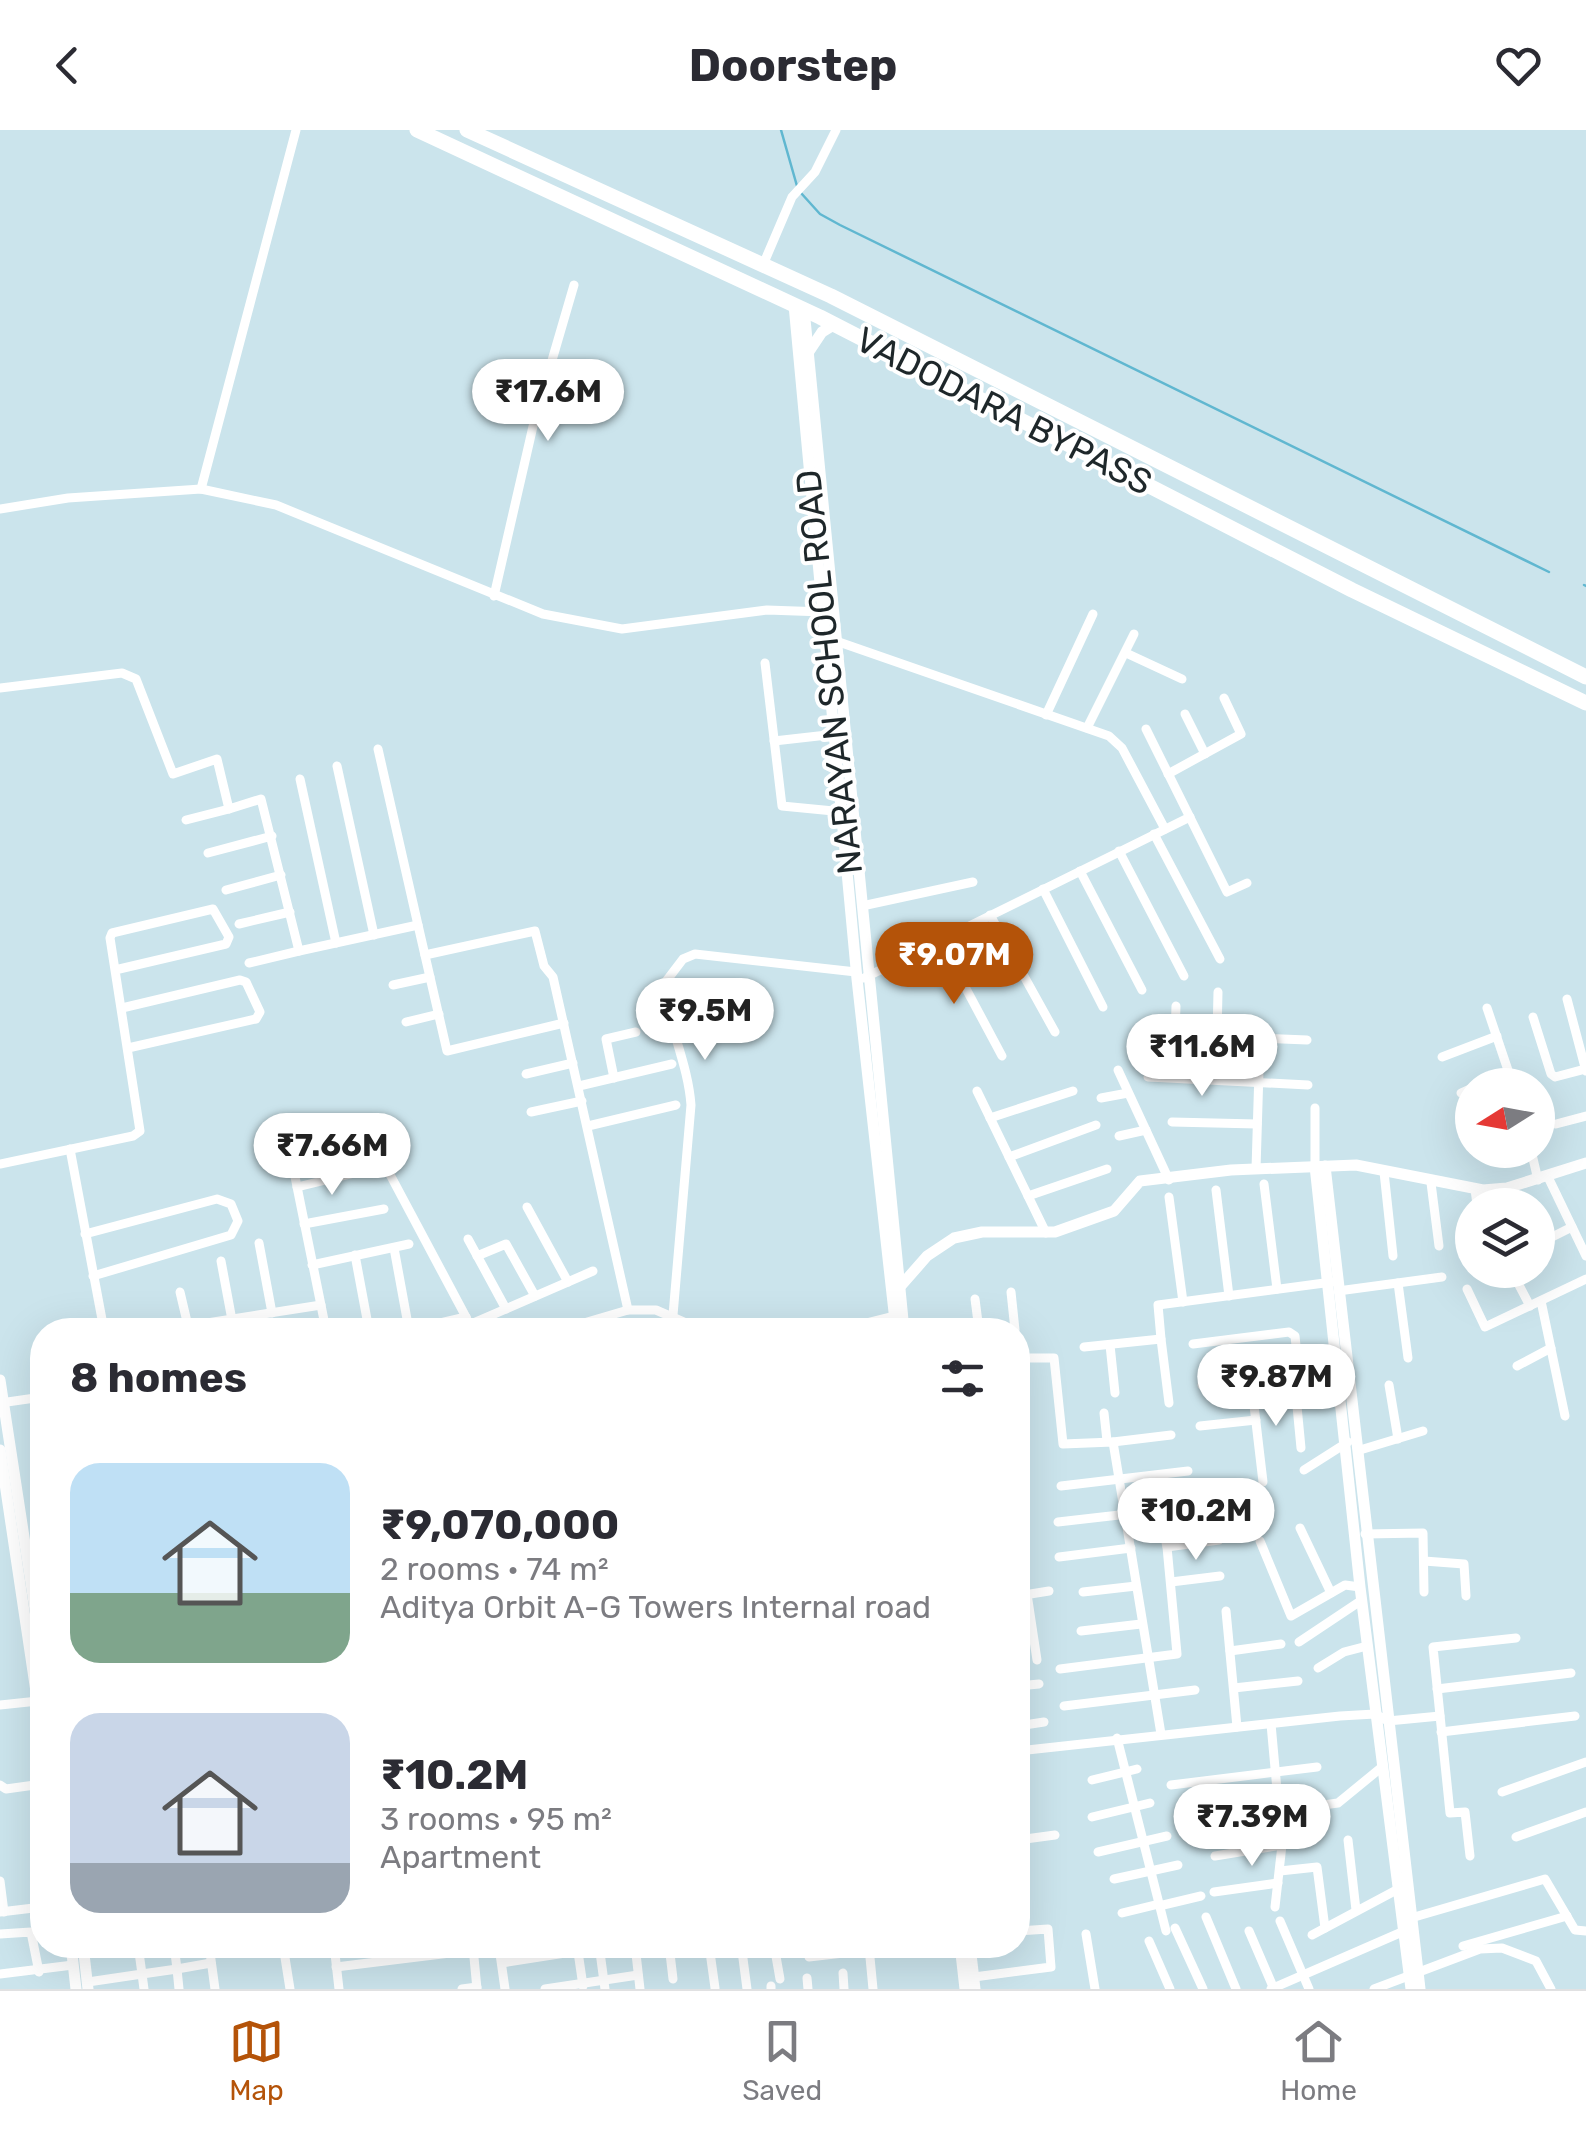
<!DOCTYPE html>
<html lang="en">
<head>
<meta charset="utf-8">
<style>
  :root { --surface:#fff; --page:#f7f7f7; --text:#2b2b33; --muted:#7c7c81; --line:#e1e1e2; --accent:#b45309 }
  body { margin:0; font-family:Rubik,sans-serif; background:var(--page); color:var(--text); height:100vh; display:flex; flex-direction:column; font-size:38px; white-space:nowrap }
  * { box-sizing:border-box; margin:0 }
  p { font-size:32px; color:var(--muted) }
  .icon { flex:none; width:55px; height:55px; fill:none; stroke:currentColor; stroke-width:2; stroke-linecap:round; stroke-linejoin:round }
  .map { position:relative; flex:1; overflow:hidden }
  .drawer { position:absolute; left:30px; top:1188px; width:1000px; height:640px; display:flex; flex-direction:column; background:var(--surface); border-radius:40px; box-shadow:0 10px 40px #0002 }
  .drawer>* { flex:none }
  .needle { width:65px; rotate:259deg }
  .tools { position:absolute; left:1455px; top:938px; display:grid; gap:20px }
  .tools a { display:grid; place-items:center; width:100px; height:100px; border-radius:50%; background:var(--surface); box-shadow:0 10px 40px #0002; font-size:50px }
  .price { position:absolute; translate:-50% -85px; padding:0 22px; border-radius:35px; background:#fff; color:#222; font-size:32px; line-height:65px; filter:drop-shadow(0 2px 5px #0008) }
  .price::after { content:''; position:absolute; left:50%; top:60px; width:30px; height:22px; margin-left:-15px; background:inherit; clip-path:polygon(0 0,100% 0,50% 100%) }
  .price.on { background:var(--accent); color:#fff }
  ul { padding:0; list-style:none }
  li { display:flex; align-items:center; gap:30px; height:250px; padding:0 40px }
  li span { display:grid; place-items:center; flex:none; width:280px; height:200px; border-radius:30px; color:#555 }
  li>.icon { margin-inline-start:auto }
  span .icon { width:120px; height:120px; fill:#fffc; stroke-width:1 }
  li b { font-size:42px }
  h2 { display:flex; justify-content:space-between; align-items:center; height:120px; padding:0 40px; font-size:42px }
  header { display:flex; justify-content:space-between; align-items:center; height:130px; padding:0 40px; background:var(--surface); font-size:45px; font-weight:700 }
  .tabs { display:flex; justify-content:space-around; align-items:center; height:140px; border-top:2px solid var(--line); background:var(--surface); font-size:28px; color:var(--muted) }
  .tabs a { display:grid; justify-items:center; gap:5px }
  .tabs .on { color:var(--accent) }
  .map>svg:first-child { display:block }
  .lines { fill:none; stroke-linecap:round; stroke-linejoin:round }
  .stream { stroke:#60b7d0; stroke-width:2.5 }
  .minor { stroke:#fff; stroke-width:9 }
  .tertiary { stroke:#fff; stroke-width:11 }
  .trunk { stroke:#fff; stroke-width:15 }
  .labels { text-anchor:middle; dominant-baseline:central; stroke-width:8; stroke-linejoin:round; paint-order:stroke }
  .street-label { font-size:35px; fill:#1e272a; stroke:#fff }
</style>
</head>
<body>
<header><svg class="icon" aria-label="back" viewBox="0 0 24 24"><path d="M15 5l-7 7 7 7"/></svg>Doorstep<svg class="icon" aria-label="heart" viewBox="0 0 24 24"><path d="M12 20l-8-8c-3-5 5-10 8-4 3-6 11-1 8 4z"/></svg></header>
<div class="map">
<svg width="1586" height="1859" viewBox="0 0 1586 1859">
  <rect width="100%" height="100%" fill="#cbe4ec"/>
  <g class="lines">
    <g class="stream">
      <path d="M781 0 797 56"/>
      <path d="M801 63 820 84 840 95 1549 442"/>
      <path d="M1584 455 1586 456"/>
    </g>
    <g class="minor">
      <path d="M763 135 792 67 815 42 836 0"/>
      <path d="M201 359 296 0"/>
      <path d="M0 379 68 368 201 359 276 375 543 484 622 499 767 480 824 482"/>
      <path d="M494 466 534 292 574 155"/>
      <path d="M836 511 1109 606 1122 618 1165 699"/>
      <path d="M1126 523 1182 549"/>
      <path d="M765 533 782 676 844 682"/>
      <path d="M0 558 122 543 136 549 173 644 217 629 229 679 261 669 299 821 418 795 378 619"/>
      <path d="M1185 584 1205 624"/>
      <path d="M1046 585 1093 484"/>
      <path d="M1087 598 1134 504"/>
      <path d="M1146 599 1227 762 1247 753"/>
      <path d="M774 611 836 604"/>
      <path d="M337 636 374 805"/>
      <path d="M1168 644 1241 604 1224 568"/>
      <path d="M300 649 336 813"/>
      <path d="M186 690 229 679"/>
      <path d="M1154 704 1220 829"/>
      <path d="M1119 721 1184 846"/>
      <path d="M208 723 272 706"/>
      <path d="M1080 741 1142 860"/>
      <path d="M1043 759 1103 877"/>
      <path d="M226 760 281 745"/>
      <path d="M862 776 973 752"/>
      <path d="M990 785 1055 902"/>
      <path d="M239 794 290 782"/>
      <path d="M418 795 447 921 564 893"/>
      <path d="M940 810 1002 926"/>
      <path d="M425 825 535 801 544 836 553 847 628 1180H656L702 1200"/>
      <path d="M249 833 299 821"/>
      <path d="M864 848 1190 687"/>
      <path d="M393 855 430 847"/>
      <path d="M1567 869 1586 941"/>
      <path d="M122 878 240 850 246 852 260 882 256 889 128 918"/>
      <path d="M1487 878 1513 955"/>
      <path d="M1533 887 1551 944 1555 947 1585 939"/>
      <path d="M406 892 439 884"/>
      <path d="M1144 904 1260 908 1256 1039"/>
      <path d="M1175 905 1176 876"/>
      <path d="M1217 906 1218 862"/>
      <path d="M1260 908 1307 910"/>
      <path d="M1442 927 1497 906"/>
      <path d="M1118 940 1169 1050"/>
      <path d="M526 944 573 933"/>
      <path d="M1148 947 1308 955"/>
      <path d="M614 948 606 909 636 902"/>
      <path d="M1481 955 1510 944"/>
      <path d="M579 956 672 934"/>
      <path d="M977 961 1046 1103"/>
      <path d="M1461 963 1472 958"/>
      <path d="M1101 968 1128 963"/>
      <path d="M1315 978V1036"/>
      <path d="M531 982 582 971"/>
      <path d="M990 988 1073 961"/>
      <path d="M1172 992 1257 994"/>
      <path d="M1556 994 1586 986"/>
      <path d="M588 996 676 975"/>
      <path d="M1119 1006 1146 1000"/>
      <path d="M70 1019 104 1200"/>
      <path d="M1531 1020 1538 1050"/>
      <path d="M378 1022 466 1187"/>
      <path d="M1009 1027 1096 995"/>
      <path d="M0 1034 133 1006 140 1001 110 808 112 803 213 779 229 807 226 814 115 840"/>
      <path d="M1384 1042 1393 1126"/>
      <path d="M1548 1047 1586 1126"/>
      <path d="M1431 1053 1439 1116"/>
      <path d="M1264 1054 1277 1159"/>
      <path d="M297 1057 359 1042"/>
      <path d="M1475 1059 1477 1075"/>
      <path d="M1216 1060 1229 1166"/>
      <path d="M1028 1066 1107 1039"/>
      <path d="M1169 1067 1183 1172"/>
      <path d="M527 1077 568 1152"/>
      <path d="M304 1094 384 1079"/>
      <path d="M85 1104 217 1069 231 1074 238 1091 231 1105 93 1146"/>
      <path d="M468 1109 506 1179"/>
      <path d="M259 1113 272 1183"/>
      <path d="M1538 1114 1572 1097"/>
      <path d="M394 1118 409 1200"/>
      <path d="M355 1125 369 1200"/>
      <path d="M477 1126 506 1114 535 1166"/>
      <path d="M221 1131 232 1190"/>
      <path d="M312 1135 409 1114"/>
      <path d="M1511 1140 1530 1176"/>
      <path d="M1398 1153 1408 1228"/>
      <path d="M1467 1159 1485 1197 1586 1149"/>
      <path d="M1338 1161 1442 1147"/>
      <path d="M180 1162 188 1196"/>
      <path d="M1011 1162 1015 1200"/>
      <path d="M975 1169 979 1200"/>
      <path d="M1541 1171 1565 1286"/>
      <path d="M673 1185 691 975C688 933 668 896 664 854L683 829 695 824 856 842"/>
      <path d="M469 1195 593 1141"/>
      <path d="M175 1198 321 1175"/>
      <path d="M117 1200 146 1196"/>
      <path d="M326 1200 289 1017 336 1005"/>
      <path d="M410 1200 466 1187 468 1192"/>
      <path d="M560 1200 628 1180"/>
      <path d="M838 1200 898 1185"/>
      <path d="M1161 1209 1169 1273"/>
      <path d="M1193 1214 1289 1202 1295 1206 1299 1245"/>
      <path d="M1110 1215 1115 1263"/>
      <path d="M1084 1217 1161 1209 1158 1175 1332 1152"/>
      <path d="M1018 1228H1054L1063 1314 1113 1312 1161 1604"/>
      <path d="M1018 1229 1025 1307"/>
      <path d="M1517 1236 1551 1218"/>
      <path d="M1294 1245 1301 1318"/>
      <path d="M1251 1250 1263 1352"/>
      <path d="M1202 1255 1339 1240"/>
      <path d="M1389 1255 1398 1309"/>
      <path d="M0 1273 42 1267"/>
      <path d="M1104 1283 1107 1311"/>
      <path d="M1200 1296 1256 1290"/>
      <path d="M1113 1312 1171 1305"/>
      <path d="M1360 1320 1423 1301"/>
      <path d="M1304 1340 1348 1312"/>
      <path d="M1061 1356 1188 1341"/>
      <path d="M1058 1392 1207 1375"/>
      <path d="M1300 1398 1331 1463"/>
      <path d="M1365 1404 1423 1403 1424 1462"/>
      <path d="M1260 1411 1291 1486 1345 1455 1360 1457"/>
      <path d="M1167 1417 1219 1410"/>
      <path d="M26 1420 42 1422"/>
      <path d="M1059 1427 1131 1418"/>
      <path d="M1424 1431 1464 1434 1466 1466"/>
      <path d="M1171 1452 1220 1446"/>
      <path d="M1083 1462 1136 1456"/>
      <path d="M1027 1464 1037 1530"/>
      <path d="M1018 1466 1049 1461"/>
      <path d="M1226 1481 1237 1597"/>
      <path d="M1081 1501 1141 1494"/>
      <path d="M1299 1512 1362 1470"/>
      <path d="M1230 1521 1281 1514"/>
      <path d="M1318 1538 1344 1522 1367 1516"/>
      <path d="M1060 1539 1177 1524 1167 1417 1159 1381"/>
      <path d="M1018 1556 1039 1554"/>
      <path d="M1234 1558 1298 1551"/>
      <path d="M1437 1559 1571 1543"/>
      <path d="M0 1575 38 1571"/>
      <path d="M1064 1576 1195 1560"/>
      <path d="M1271 1594 1282 1715 1275 1777"/>
      <path d="M1018 1596 1044 1592"/>
      <path d="M1441 1602 1575 1586"/>
      <path d="M1117 1608 1166 1801"/>
      <path d="M1018 1621 1340 1586 1375 1584 1388 1591 1440 1586"/>
      <path d="M1092 1650 1137 1639"/>
      <path d="M0 1655 6 1659 42 1654"/>
      <path d="M1171 1655 1317 1637"/>
      <path d="M1502 1662 1586 1632"/>
      <path d="M1092 1687 1150 1673"/>
      <path d="M1189 1693 1338 1673 1382 1637"/>
      <path d="M1516 1707 1586 1682"/>
      <path d="M1018 1710 1055 1705"/>
      <path d="M1348 1710 1356 1780"/>
      <path d="M1098 1722 1167 1706"/>
      <path d="M1215 1726 1282 1715"/>
      <path d="M1470 1726 1465 1682 1450 1683 1433 1517 1516 1508"/>
      <path d="M1280 1741 1317 1737 1325 1798"/>
      <path d="M1114 1749 1178 1735"/>
      <path d="M0 1751 4 1782"/>
      <path d="M1214 1762 1278 1753"/>
      <path d="M1159 1776 1201 1766"/>
      <path d="M0 1782 42 1777"/>
      <path d="M1122 1783 1159 1774"/>
      <path d="M1206 1787 1236 1859"/>
      <path d="M1411 1788 1545 1749 1575 1800 1586 1801"/>
      <path d="M1280 1791 1309 1859"/>
      <path d="M1175 1798 1203 1859"/>
      <path d="M1249 1801 1274 1859"/>
      <path d="M0 1804 31 1802 39 1842"/>
      <path d="M1086 1804 1095 1859"/>
      <path d="M1312 1805 1404 1756"/>
      <path d="M1149 1811 1170 1859"/>
      <path d="M174 1815 177 1839 211 1833"/>
      <path d="M209 1815 215 1859"/>
      <path d="M283 1815 290 1859"/>
      <path d="M334 1815 339 1859"/>
      <path d="M577 1815 583 1856"/>
      <path d="M599 1815 605 1859"/>
      <path d="M635 1815 640 1859"/>
      <path d="M669 1815 673 1849"/>
      <path d="M709 1815 715 1858"/>
      <path d="M774 1815 780 1849"/>
      <path d="M1463 1816 1567 1786"/>
      <path d="M473 1817 477 1859"/>
      <path d="M869 1817 873 1859"/>
      <path d="M809 1827 869 1820"/>
      <path d="M502 1833 578 1821"/>
      <path d="M336 1837 499 1817 505 1859"/>
      <path d="M843 1843 844 1859"/>
      <path d="M0 1844 73 1835"/>
      <path d="M974 1847 1051 1837 1048 1799 1018 1801"/>
      <path d="M807 1848 808 1859"/>
      <path d="M88 1852 142 1844 138 1815"/>
      <path d="M771 1856V1859"/>
      <path d="M144 1859 142 1844 177 1839 179 1859"/>
      <path d="M462 1859 477 1857"/>
      <path d="M545 1859 638 1845"/>
      <path d="M747 1859 742 1821 755 1815"/>
      <path d="M1271 1859 1402 1802"/>
      <path d="M1374 1859 1480 1819 1502 1818 1536 1831 1551 1859"/>
    </g>
    <g class="tertiary">
      <path d="M794 175 857 849 896 1200"/>
      <path d="M804 179 904 1200"/>
      <path d="M808 223 822 202 835 194"/>
      <path d="M1315 1036 1360 1457 1411 1859"/>
      <path d="M1325 1036 1420 1859"/>
      <path d="M899 1158 927 1126 954 1108 982 1102H1055L1114 1081 1140 1051 1231 1040 1356 1035 1483 1060 1507 1058 1586 1033"/>
      <path d="M0 1250 42 1525"/>
      <path d="M0 1320 42 1602"/>
      <path d="M71 1815 76 1859"/>
      <path d="M83 1815 88 1859"/>
      <path d="M960 1815 965 1859"/>
      <path d="M970 1815 975 1859"/>
    </g>
    <g class="trunk">
      <path d="M417 0 820 187 1352 460 1586 573"/>
      <path d="M467 0 831 166 1586 547"/>
    </g>
  </g>
  <g class="labels">
    <g class="street-label">
      <text transform="translate(1004 281) rotate(27)">VADODARA BYPASS</text>
      <text transform="translate(829 542) rotate(-96)">NARAYAN SCHOOL ROAD</text>
    </g>
  </g>
</svg>
<div class="tools">
<a><svg class="needle" viewBox="-14 -14 28 28"><path d="M0-13l5 13h-10z" fill="#e53935"/><path d="M0 13l5-13h-10z" fill="#7c7c81"/></svg></a>
<a><svg class="icon" aria-label="layers" viewBox="0 0 24 24"><path d="M12 4l9 5-9 5-9-5zM3 14l9 5 9-5"/></svg></a>
</div>
<b class="price" style="left:548px;top:314px">₹17.6M</b>
<b class="price on" style="left:954px;top:877px">₹9.07M</b>
<b class="price" style="left:705px;top:933px">₹9.5M</b>
<b class="price" style="left:1202px;top:969px">₹11.6M</b>
<b class="price" style="left:332px;top:1068px">₹7.66M</b>
<b class="price" style="left:1276px;top:1299px">₹9.87M</b>
<b class="price" style="left:1196px;top:1433px">₹10.2M</b>
<b class="price" style="left:1252px;top:1739px">₹7.39M</b>
<section class="drawer">
<h2>8 homes<svg class="icon" aria-label="filters" viewBox="0 0 24 24"><path d="M4 7h16M4 17h16"/><circle cx="9" cy="7" r="2"/><circle cx="15" cy="17" r="2"/></svg></h2>
<ul>
<li><span style="background:linear-gradient(#bfe0f5 65%,#7fa58c 0)"><svg class="icon" aria-label="home" viewBox="0 0 24 24"><path d="M3 11l9-7 9 7M6 9v11h12V9"/></svg></span><div><b>₹9,070,000</b><p>2 rooms · 74 m²</p><p>Aditya Orbit A-G Towers Internal road</p></div></li>
<li><span style="background:linear-gradient(#c9d6e8 75%,#9aa5b1 0)"><svg class="icon" aria-label="home" viewBox="0 0 24 24"><path d="M3 11l9-7 9 7M6 9v11h12V9"/></svg></span><div><b>₹10.2M</b><p>3 rooms · 95 m²</p><p>Apartment</p></div></li>
</ul>
</section>
</div>
<nav class="tabs">
<a class="on"><svg class="icon" aria-label="map" viewBox="0 0 24 24"><path d="M3 6l6-2 6 2 6-2v14l-6 2-6-2-6 2zM9 4v14M15 6v14"/></svg>Map</a>
<a><svg class="icon" aria-label="saved" viewBox="0 0 24 24"><path d="M7 4h10v16l-5-4-5 4z"/></svg>Saved</a>
<a><svg class="icon" aria-label="home" viewBox="0 0 24 24"><path d="M3 11l9-7 9 7M6 9v11h12V9"/></svg>Home</a>
</nav>
</body>
</html>
